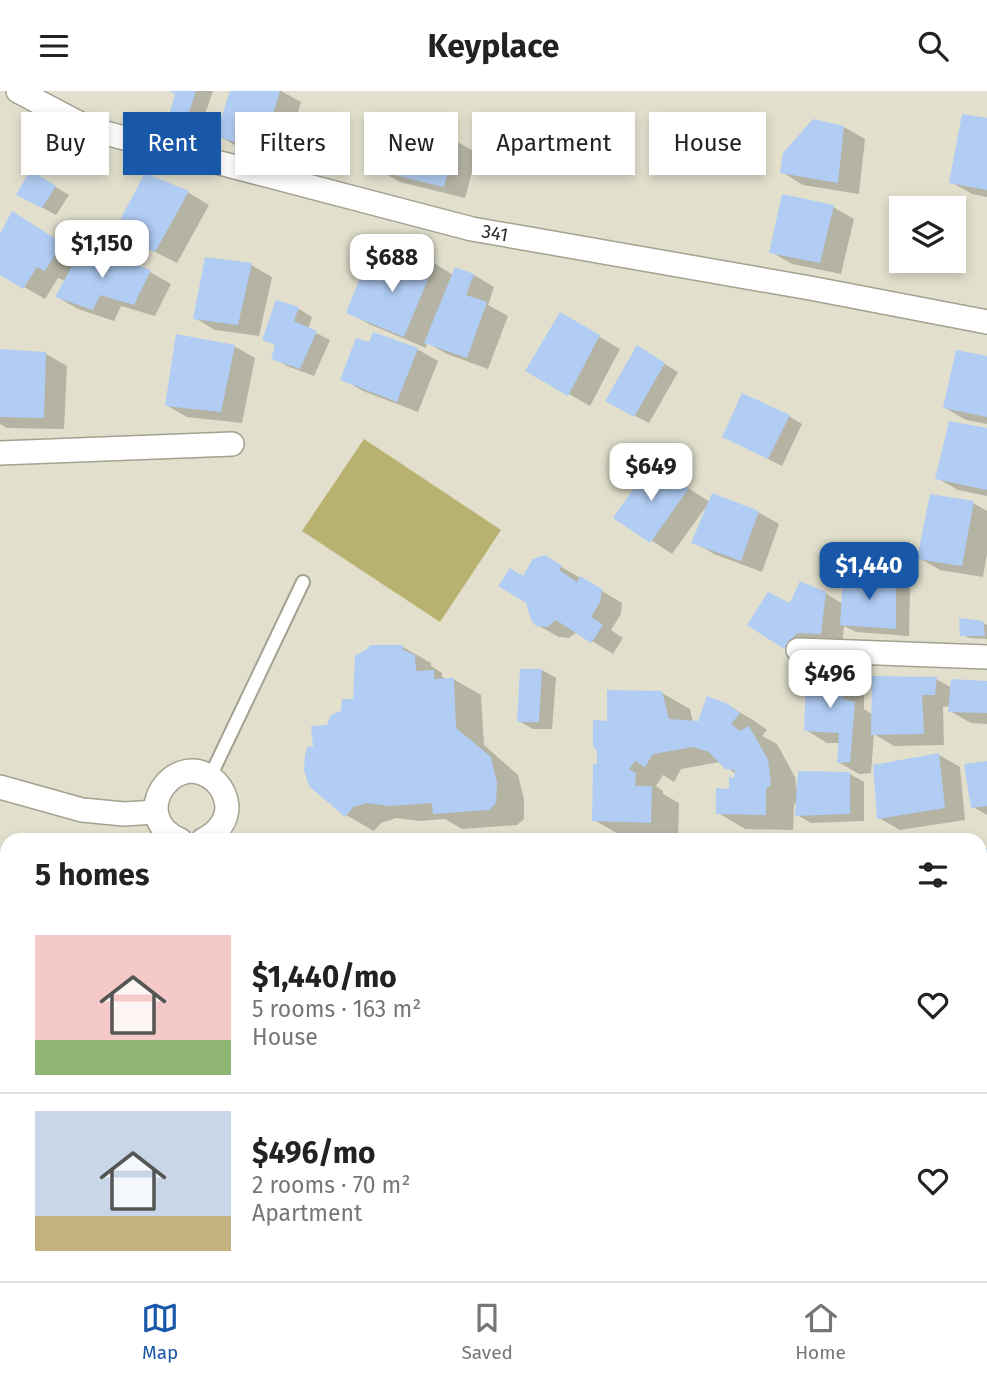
<!DOCTYPE html>
<html lang="en">
<head>
<meta charset="utf-8">
<style>
  :root { --surface:#fff; --page:#f6f6f6; --text:#222; --muted:#767676; --line:#e0e0e0; --accent:#1958a9 }
  body { margin:0; font-family:"Fira Sans",sans-serif; background:var(--page); color:var(--text); height:100vh; display:flex; flex-direction:column; font-size:26px; white-space:nowrap }
  * { box-sizing:border-box; margin:0 }
  p { font-size:23px; color:var(--muted) }
  .icon { flex:none; width:38px; height:38px; fill:none; stroke:currentColor; stroke-width:2; stroke-linecap:round; stroke-linejoin:round }
  .map { position:relative; flex:1; overflow:hidden }
  .details { position:absolute; left:0px; top:742px; width:987px; height:448px; display:flex; flex-direction:column; background:var(--surface); border-radius:21px 21px 0 0; box-shadow:0 4px 10px #0003 }
  .details>* { flex:none }
  .banner { position:absolute; left:21px; top:21px; width:945px; height:63px; display:flex; gap:14px }
  .controls { position:absolute; left:889px; top:105px; display:grid; gap:14px }
  .controls a { display:grid; place-items:center; width:77px; height:77px; border-radius:0px; background:var(--surface); box-shadow:0 4px 10px #0003; font-size:35px }
  .price { position:absolute; translate:-50% -60px; padding:0 16px; border-radius:14px; background:#fff; color:#222; font-size:23px; line-height:46px; filter:drop-shadow(0 2px 4px #0008) }
  .price::after { content:''; position:absolute; left:50%; top:42px; width:21px; height:16px; margin-left:-10px; background:inherit; clip-path:polygon(0 0,100% 0,50% 100%) }
  .price.selected { background:var(--accent); color:#fff }
  ul { padding:0; list-style:none }
  li { display:flex; align-items:center; gap:21px; height:175px; padding:0 35px }
  li+li { border-top:2px solid var(--line) }
  li span { display:grid; place-items:center; flex:none; width:196px; height:140px; border-radius:0px; color:#555 }
  li>.icon { margin-inline-start:auto }
  span .icon { width:84px; height:84px; fill:#fffc; stroke-width:1 }
  li b { font-size:30px }
  h2 { display:flex; justify-content:space-between; align-items:center; height:84px; padding:0 35px; font-size:30px }
  .pill { padding:0 24px; border-radius:0px; background:var(--surface); box-shadow:0 4px 10px #0003; font-size:24px; line-height:63px }
  .pill.selected { background:var(--accent); color:#fff }
  header { display:flex; justify-content:space-between; align-items:center; height:91px; padding:0 35px; background:var(--surface); font-size:32px; font-weight:700 }
  .menu { display:flex; justify-content:space-around; align-items:center; height:98px; border-top:2px solid var(--line); background:var(--surface); font-size:19px; color:var(--muted) }
  .menu a { display:grid; justify-items:center; gap:4px }
  .menu .selected { color:var(--accent) }
  .map>svg:first-child { display:block }
  .green { fill:#b8b16f }
  .shadow { fill:#0003 }
  .building { fill:#b1cdf4 }
  .lines { fill:none; stroke-linecap:round; stroke-linejoin:round }
  .service-casing { stroke:#a3a18f; stroke-width:16 }
  .minor-casing { stroke:#a3a18f; stroke-width:26 }
  .service { stroke:#fff; stroke-width:12 }
  .minor { stroke:#fff; stroke-width:23 }
  .labels { text-anchor:middle; dominant-baseline:central; stroke-width:5; stroke-linejoin:round; paint-order:stroke }
  .street-label { font-size:19px; fill:#2f2f27; stroke:#fff }
</style>
</head>
<body>
<header><svg class="icon" aria-label="menu" viewBox="0 0 24 24"><path d="M4 6h16M4 12h16M4 18h16"/></svg>Keyplace<svg class="icon" aria-label="search" viewBox="0 0 24 24"><circle cx="10" cy="10" r="6"/><path d="M15 15l6 6"/></svg></header>
<div class="map">
<svg width="987" height="1190" viewBox="0 0 987 1190">
  <rect width="100%" height="100%" fill="#e2e0cd"/>
  <path class="green" d="M364 348 501 439 440 531 302 440Z"/>
  <g class="shadow">
    <path d="M171 0H213L199 40 184 36 170 28 177 3Z"/>
    <path d="M232 0H281L301 11 284 70 238 56 217 44Z"/>
    <path d="M987 29V106L972 103 951 91Z"/>
    <path d="M844 36 865 48 859 103 803 94 782 81Z"/>
    <path d="M456 50 477 62 465 107 400 91 379 79Z"/>
    <path d="M30 81 69 104 56 124 32 111Z"/>
    <path d="M146 84 189 102 209 114 177 172 115 141Z"/>
    <path d="M833 116 854 128 841 183 792 173 771 161Z"/>
    <path d="M34 135 80 164 82 159 150 181 171 193 155 225 121 215 114 230 78 218 57 206 65 190 58 187 45 208 0 182V146Z"/>
    <path d="M434 172 453 184 456 178 474 184 494 196 488 214 508 225 488 278 447 263 427 252 426 257 369 233 348 221Z"/>
    <path d="M251 174 272 186 259 245 215 239 195 227Z"/>
    <path d="M277 211 299 218 312 226 308 238 330 249 314 285 287 275 273 267 277 255 264 248Z"/>
    <path d="M561 223 620 258 590 315 527 279Z"/>
    <path d="M370 253 417 258 438 270 418 321 363 300 342 288Z"/>
    <path d="M234 255 255 267 242 332 187 326 166 314Z"/>
    <path d="M638 257 678 281 649 332 621 318Z"/>
    <path d="M0 260 46 263 67 275 64 338 7 337 0 333Z"/>
    <path d="M987 267V333L966 329 945 317Z"/>
    <path d="M789 325 802 333 782 375 738 353Z"/>
    <path d="M987 339V405L958 399 937 387Z"/>
    <path d="M652 374 710 411 758 421 779 433 762 481 714 463 694 451 708 413 672 463 616 426Z"/>
    <path d="M973 412 987 420V463L983 486 940 479 919 467Z"/>
    <path d="M545 466 622 512 621 523 611 539 623 547 613 563 577 541 569 547 559 546 537 534 524 487Z"/>
    <path d="M896 489 910 497 909 545 856 541 844 535 842 554 806 569 749 534 791 514 825 502 843 513Z"/>
    <path d="M983 532 987 534V548L969 547 962 543Z"/>
    <path d="M403 556 431 572V575L442 582V586L448 589 453 588 481 604 484 654 518 684 524 708V728L517 734 462 738 445 728 419 730 396 727 381 732 374 740 346 724 315 659 329 635 355 610Z"/>
    <path d="M521 579H542L556 587 552 638H533L519 630Z"/>
    <path d="M843 584 864 596V618L873 624 936 588 952 597 987 592V633L971 632 950 620V615L943 616 944 654 894 655 874 643 871 682 859 683 838 671 840 652H827L806 639Z"/>
    <path d="M662 602 690 618 693 631 699 632 728 614 756 631 767 639 762 645 777 653 795 686 797 700 850 683 864 691V730L811 732 797 724 798 709 794 714 793 739 745 738 718 722 736 688V683L720 671 681 678 674 691 663 684 656 695 663 700V703L679 712 678 747 622 745 594 729 598 674 608 632Z"/>
    <path d="M939 664 960 676 965 729 900 739 879 727Z"/>
    <path d="M987 671V724L973 716Z"/>
    <path d="M46 1183H107L116 1188 115 1190H44Z"/>
  </g>
  <g class="building">
    <path d="M169 0H196L185 33 168 28 175 3Z"/>
    <path d="M230 0H280L262 59 215 45Z"/>
    <path d="M962 23 987 27V99L949 92Z"/>
    <path d="M813 28 844 35 838 92 780 82 783 62Z"/>
    <path d="M391 32 457 48 444 96 377 80Z"/>
    <path d="M30 79 56 95 42 117 16 104Z"/>
    <path d="M145 82 189 100 155 161 113 142Z"/>
    <path d="M782 103 834 114 820 172 769 162Z"/>
    <path d="M12 120 62 152 45 180 37 176 23 198 0 184V143Z"/>
    <path d="M82 157 151 179 134 214 100 204 93 219 55 206Z"/>
    <path d="M395 159 435 171 404 246 346 222 362 182 384 190Z"/>
    <path d="M205 166 252 172 238 234 193 228Z"/>
    <path d="M455 176 474 183 466 204 487 211 467 267 424 252Z"/>
    <path d="M276 209 299 216 294 230 317 240 300 278 271 268 275 254 262 249Z"/>
    <path d="M560 221 600 244 568 305 525 280Z"/>
    <path d="M373 241 418 257 397 311 340 289 356 247 369 251Z"/>
    <path d="M176 243 235 254 221 321 165 315Z"/>
    <path d="M637 254 665 272 634 326 605 310Z"/>
    <path d="M0 258 46 261 44 327 0 326Z"/>
    <path d="M956 259 987 265V326L943 317Z"/>
    <path d="M742 302 790 324 768 368 722 346Z"/>
    <path d="M949 330 987 337V399L935 388Z"/>
    <path d="M652 371 689 397 650 452 613 427Z"/>
    <path d="M712 402 759 420 741 470 691 452Z"/>
    <path d="M930 403 974 410 962 475 917 468Z"/>
    <path d="M545 464 562 475 559 479 577 491 580 485 602 498 600 511 591 526 603 534 591 552 556 529 547 536 536 535 531 529 526 512 498 495 510 477 523 485 533 468Z"/>
    <path d="M843 485 896 487V538L840 534Z"/>
    <path d="M800 490 826 501 821 543 797 542 784 558 747 534 768 501 790 512Z"/>
    <path d="M959 527 983 530 985 545H960Z"/>
    <path d="M370 554H403V559L415 564 416 580 434 579V588L454 587 456 637 491 666 497 692 496 712 489 719 433 723 432 712 390 715 367 712 353 716 345 726 309 695 304 679 305 664 308 655 313 656 311 635 327 634 331 624 341 620 342 608H353L355 565 367 558Z"/>
    <path d="M520 578H542L539 631H517Z"/>
    <path d="M806 581 844 582 843 608 855 611 850 671 837 672 839 642 804 640Z"/>
    <path d="M872 585 937 586 935 604H922L924 643 871 644Z"/>
    <path d="M951 588 987 590V622L948 621Z"/>
    <path d="M607 599 662 600 669 628 698 630 707 605 728 613 740 622 731 633 740 640 749 635 768 669 771 694 766 698V724L716 723V697L729 698V686L734 687 735 679 725 678 709 661 693 656 653 663 645 676 635 670 629 678 636 682 635 695H652L651 732 592 730 593 673H597V659L593 656V629L607 630Z"/>
    <path d="M939 662 945 717 877 728 873 674Z"/>
    <path d="M987 670V715L971 717 964 673Z"/>
    <path d="M798 680 850 681V723L795 725Z"/>
    <path d="M986 757H987V795L980 794Z"/>
    <path d="M44 1183H93L90 1190H42Z"/>
  </g>
  <g class="lines">
    <defs>
      <path id="service" d="M210 686 303 491"/>
      <g id="minor">
        <path d="M18 0 90 38 472 138 810 197 987 231"/>
        <path d="M0 362 232 353"/>
        <path d="M798 559 987 566"/>
        <path d="M0 696 82 719 124 723 156 721"/>
        <path d="M180 749C125 725 177 653 216 691 222 697 226 706 227 715 227 731 217 742 203 749"/>
        <path d="M980 857 987 859"/>
        <path d="M0 914 7 915"/>
        <path d="M980 1089 987 1091"/>
        <path d="M228 1183 232 1190"/>
        <path d="M526 1190 527 1183"/>
        <path d="M979 1190 987 1169"/>
      </g>
    </defs>
    <use href="#service" class="service-casing"/>
    <use href="#minor" class="minor-casing"/>
    <use href="#service" class="service"/>
    <use href="#minor" class="minor"/>
  </g>
  <g class="labels">
    <g class="street-label">
      <text transform="translate(495 142) rotate(10)">341</text>
    </g>
  </g>
</svg>
<div class="controls">
<a><svg class="icon" aria-label="layers" viewBox="0 0 24 24"><path d="M12 4l9 5-9 5-9-5zM3 14l9 5 9-5"/></svg></a>
</div>
<b class="price" style="left:102px;top:189px">$1,150</b>
<b class="price" style="left:392px;top:203px">$688</b>
<b class="price" style="left:651px;top:412px">$649</b>
<b class="price selected" style="left:869px;top:511px">$1,440</b>
<b class="price" style="left:830px;top:619px">$496</b>
<div class="banner">
<a class="pill">Buy</a>
<a class="pill selected">Rent</a>
<a class="pill">Filters</a>
<a class="pill">New</a>
<a class="pill">Apartment</a>
<a class="pill">House</a>
</div>
<section class="details">
<h2>5 homes<svg class="icon" aria-label="filters" viewBox="0 0 24 24"><path d="M4 7h16M4 17h16"/><circle cx="9" cy="7" r="2"/><circle cx="15" cy="17" r="2"/></svg></h2>
<ul>
<li><span style="background:linear-gradient(#f6c9c9 75%,#8fb573 0)"><svg class="icon" aria-label="home" viewBox="0 0 24 24"><path d="M3 11l9-7 9 7M6 9v11h12V9"/></svg></span><div><b>$1,440/mo</b><p>5 rooms · 163 m²</p><p>House</p></div><svg class="icon" aria-label="heart" viewBox="0 0 24 24"><path d="M12 20l-8-8c-3-5 5-10 8-4 3-6 11-1 8 4z"/></svg></li>
<li><span style="background:linear-gradient(#c9d6e8 75%,#c2b280 0)"><svg class="icon" aria-label="home" viewBox="0 0 24 24"><path d="M3 11l9-7 9 7M6 9v11h12V9"/></svg></span><div><b>$496/mo</b><p>2 rooms · 70 m²</p><p>Apartment</p></div><svg class="icon" aria-label="heart" viewBox="0 0 24 24"><path d="M12 20l-8-8c-3-5 5-10 8-4 3-6 11-1 8 4z"/></svg></li>
</ul>
</section>
</div>
<nav class="menu">
<a class="selected"><svg class="icon" aria-label="map" viewBox="0 0 24 24"><path d="M3 6l6-2 6 2 6-2v14l-6 2-6-2-6 2zM9 4v14M15 6v14"/></svg>Map</a>
<a><svg class="icon" aria-label="saved" viewBox="0 0 24 24"><path d="M7 4h10v16l-5-4-5 4z"/></svg>Saved</a>
<a><svg class="icon" aria-label="home" viewBox="0 0 24 24"><path d="M3 11l9-7 9 7M6 9v11h12V9"/></svg>Home</a>
</nav>
</body>
</html>
